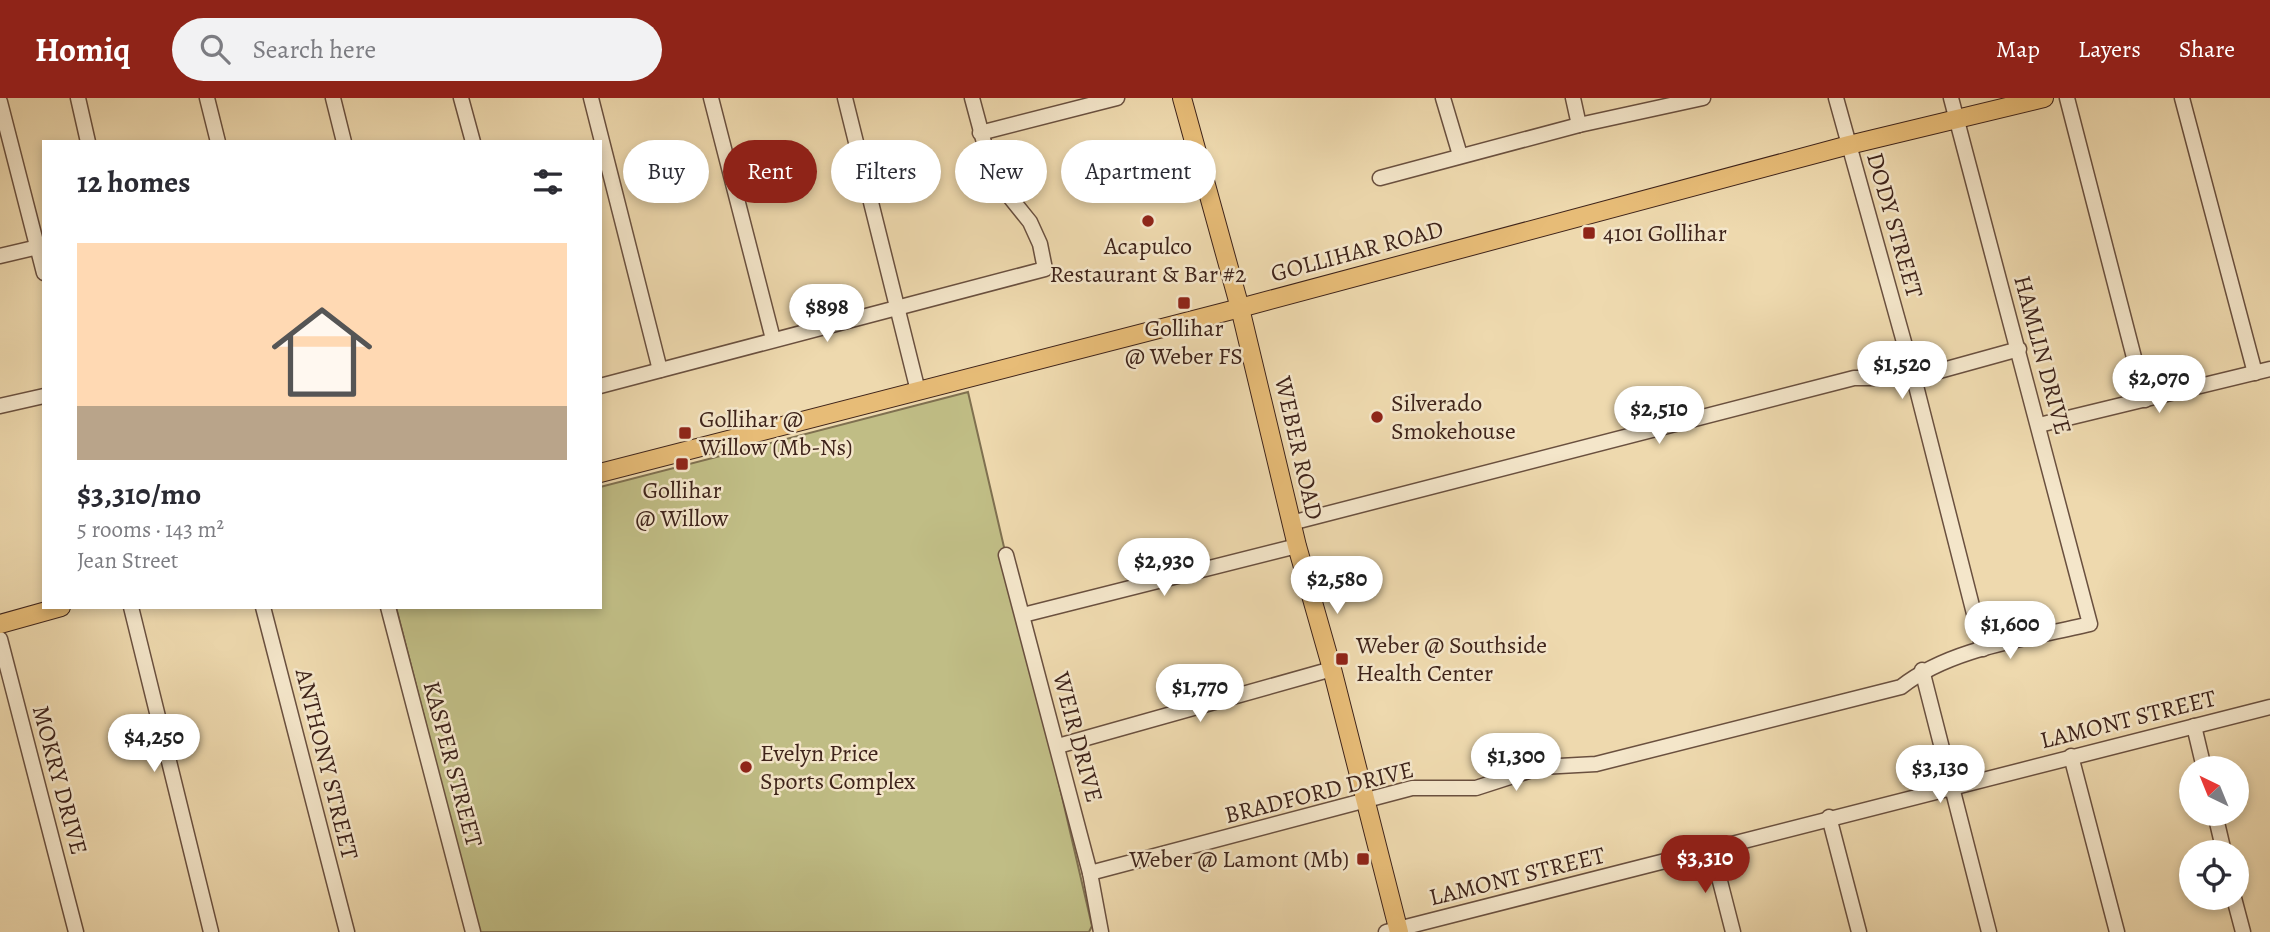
<!DOCTYPE html>
<html lang="en">
<head>
<meta charset="utf-8">
<style>
  :root { --surface:#fff; --page:#f2f2f3; --text:#2b2b33; --muted:#7c7c81; --line:#e1e1e2; --accent:#8f2418 }
  body { margin:0; font-family:Alegreya,serif; background:var(--page); color:var(--text); height:100vh; display:flex; flex-direction:column; font-size:26px; white-space:nowrap }
  * { box-sizing:border-box; margin:0 }
  p { font-size:23px; color:var(--muted) }
  .icon { flex:none; width:38px; height:38px; fill:none; stroke:currentColor; stroke-width:2; stroke-linecap:round; stroke-linejoin:round }
  .map { position:relative; flex:1; overflow:hidden }
  .panel { position:absolute; left:42px; top:42px; width:560px; height:469px; display:flex; flex-direction:column; background:var(--surface); border-radius:0px; box-shadow:0 4px 10px #0003 }
  .panel>* { flex:none }
  .guide { position:absolute; left:623px; top:42px; width:665px; height:63px; display:flex; gap:14px }
  .needle { width:46px; rotate:317deg }
  .fabs { position:absolute; left:2179px; top:658px; display:grid; gap:14px }
  .fabs a { display:grid; place-items:center; width:70px; height:70px; border-radius:50%; background:var(--surface); box-shadow:0 4px 10px #0003; font-size:35px }
  .price { position:absolute; translate:-50% -60px; padding:0 16px; border-radius:24px; background:#fff; color:#222; font-size:23px; line-height:46px; filter:drop-shadow(0 2px 4px #0008) }
  .price::after { content:''; position:absolute; left:50%; top:42px; width:21px; height:16px; margin-left:-10px; background:inherit; clip-path:polygon(0 0,100% 0,50% 100%) }
  .price.current { background:var(--accent); color:#fff }
  ul { padding:0; list-style:none }
  li { display:grid; align-content:center; gap:14px; height:371px; padding:0 35px }
  li+li { border-top:2px solid var(--line) }
  li span { display:grid; place-items:center; height:217px; border-radius:0px; color:#555 }
  li>.icon { margin-inline-start:auto }
  span .icon { width:126px; height:126px; fill:#fffc; stroke-width:1 }
  li b { font-size:30px }
  h2 { display:flex; justify-content:space-between; align-items:center; height:84px; padding:0 35px; font-size:30px }
  .pill { padding:0 24px; border-radius:32px; background:var(--surface); box-shadow:0 4px 10px #0003; font-size:24px; line-height:63px }
  .pill.current { background:var(--accent); color:#fff }
  header { display:flex; align-items:center; gap:42px; box-sizing:border-box; height:98px; padding:0 35px; background:var(--accent); color:#fff }
  header strong { font-size:33px }
  nav { display:flex; gap:38px; margin-inline-start:auto; font-size:24px }
  .search { width:490px; height:63px; background:var(--page); display:flex; align-items:center; gap:18px; box-sizing:border-box; padding:0 24px; border-radius:38px; color:var(--muted); font-size:26px }
  .map>svg:first-child { display:block }
  .green { fill:#c0bd85; stroke:#7f7050; stroke-width:2 }
  .lines { fill:none; stroke-linecap:round; stroke-linejoin:round }
  .minor-casing { stroke:#6a503f; stroke-width:17 }
  .major-casing { stroke:#3e231a; stroke-width:20 }
  .minor { stroke:#f4e6ca; stroke-width:14 }
  .major { stroke:#e7bc77; stroke-width:18 }
  .poi-dot { fill:#8f2418; stroke:#f4e6ca; stroke-width:2.5 }
  .labels { text-anchor:middle; dominant-baseline:central; stroke-width:5; stroke-linejoin:round; paint-order:stroke }
  .street-label { font-size:24px; fill:#3e231a; stroke:#f4e6ca }
  .poi-label { font-size:24px; fill:#3e231a; stroke:#f4e6ca; text-anchor:start }
</style>
</head>
<body>
<header>
<strong>Homiq</strong>
<div class="search"><svg class="icon" aria-label="search" viewBox="0 0 24 24"><circle cx="10" cy="10" r="6"/><path d="M15 15l6 6"/></svg>Search here</div>
<nav><a>Map</a><a>Layers</a><a>Share</a></nav>
</header>
<div class="map">
<svg width="2270" height="834" viewBox="0 0 2270 834">
  <rect width="100%" height="100%" fill="#eed9ae"/>
  <filter id="stains"><feTurbulence type="fractalNoise" baseFrequency=".00286" numOctaves="4"/><feColorMatrix values="0 0 0 0 .2 0 0 0 0 .09 0 0 0 0 .02 0 0 0 .5 -.17"/></filter>
  <radialGradient id="worn" r=".72"><stop offset=".6" stop-color="#630" stop-opacity="0"/><stop offset="1" stop-color="#630" stop-opacity=".3"/></radialGradient>
  <path class="green" d="M968 294 1092 828 1089 834H479L396 509H600V389Z"/>
  <g class="lines">
    <defs>
      <g id="minor">
        <path d="M78 0 88 44"/>
        <path d="M207 0 218 44"/>
        <path d="M333 0 344 44"/>
        <path d="M461 0 473 44"/>
        <path d="M591 0 660 272"/>
        <path d="M711 0 773 241"/>
        <path d="M845 0 918 293"/>
        <path d="M1443 0 1460 57"/>
        <path d="M1573 0 1579 27"/>
        <path d="M1836 0 1914 280 1983 551"/>
        <path d="M2067 0 2145 302"/>
        <path d="M2182 0 2255 275"/>
        <path d="M0 4 44 175"/>
        <path d="M980 35 1117 0"/>
        <path d="M1380 80 1579 27 1703 0"/>
        <path d="M0 158 38 149"/>
        <path d="M600 288 1045 171 1040 146 1030 124 993 78 972 0"/>
        <path d="M0 308 44 298"/>
        <path d="M2039 327 2270 271"/>
        <path d="M1291 425 1854 280H1914L2019 251"/>
        <path d="M1006 457 1090 775 1101 834"/>
        <path d="M131 509 211 834"/>
        <path d="M263 509 347 834"/>
        <path d="M388 509 473 834"/>
        <path d="M1023 517 1297 448"/>
        <path d="M0 541 76 834"/>
        <path d="M1922 572 1989 834"/>
        <path d="M2194 628 2204 670"/>
        <path d="M1058 648 1332 571"/>
        <path d="M2071 658 2117 834"/>
        <path d="M2215 716 2224 754"/>
        <path d="M1829 719 1859 834"/>
        <path d="M1712 752 1733 834"/>
        <path d="M1090 775 1412 690H1476L1541 669 1596 666 1901 589C1952 549 2028 541 2090 526L1951 0"/>
        <path d="M2234 800 2243 834"/>
        <path d="M1386 834 2270 609"/>
      </g>
      <g id="major">
        <path d="M1182 0 1240 210 1297 448 1332 571 1399 834"/>
        <path d="M600 375 1240 210 1849 47 2044 0"/>
        <path d="M0 526 61 509"/>
      </g>
    </defs>
    <use href="#minor" class="minor-casing"/>
    <use href="#major" class="major-casing"/>
    <use href="#minor" class="minor"/>
    <use href="#major" class="major"/>
  </g>
  <g class="poi-dot">
    <circle cx="1148" cy="123" r="7"/>
    <rect x="1582" y="128" width="14" height="14" rx="3.5"/>
    <rect x="1177" y="198" width="14" height="14" rx="3.5"/>
    <circle cx="1377" cy="319" r="7"/>
    <rect x="678" y="328" width="14" height="14" rx="3.5"/>
    <rect x="675" y="359" width="14" height="14" rx="3.5"/>
    <rect x="1335" y="554" width="14" height="14" rx="3.5"/>
    <circle cx="746" cy="669" r="7"/>
    <rect x="1356" y="754" width="14" height="14" rx="3.5"/>
  </g>
  <g class="labels">
    <g class="street-label">
      <text transform="translate(1895 127) rotate(74)">DODY STREET</text>
      <text transform="translate(1357 153) rotate(-15)">GOLLIHAR ROAD</text>
      <text transform="translate(2043 257) rotate(75)">HAMLIN DRIVE</text>
      <text transform="translate(1299 350) rotate(77)">WEBER ROAD</text>
      <text transform="translate(2128 621) rotate(-14)">LAMONT STREET</text>
      <text transform="translate(1078 639) rotate(75)">WEIR DRIVE</text>
      <text transform="translate(327 666) rotate(76)">ANTHONY STREET</text>
      <text transform="translate(453 666) rotate(75)">KASPER STREET</text>
      <text transform="translate(60 682) rotate(75)">MOKRY DRIVE</text>
      <text transform="translate(1319 694) rotate(-14)">BRADFORD DRIVE</text>
      <text transform="translate(1517 778) rotate(-14)">LAMONT STREET</text>
    </g>
    <g class="poi-label">
      <text x="1603" y="135">4101 Gollihar</text>
      <text x="1148" y="148" text-anchor="middle">Acapulco<tspan x="1148" dy="28">Restaurant &amp; Bar #2</tspan></text>
      <text x="1184" y="230" text-anchor="middle">Gollihar<tspan x="1184" dy="28">@ Weber FS</tspan></text>
      <text x="1391" y="305">Silverado<tspan x="1391" dy="28">Smokehouse</tspan></text>
      <text x="699" y="321">Gollihar @<tspan x="699" dy="28">Willow (Mb-Ns)</tspan></text>
      <text x="682" y="392" text-anchor="middle">Gollihar<tspan x="682" dy="28">@ Willow</tspan></text>
      <text x="1356" y="547">Weber @ Southside<tspan x="1356" dy="28">Health Center</tspan></text>
      <text x="760" y="655">Evelyn Price<tspan x="760" dy="28">Sports Complex</tspan></text>
      <text x="1349" y="761" text-anchor="end">Weber @ Lamont (Mb)</text>
    </g>
  </g>
  <rect width="100%" height="100%" filter="url(#stains)"/>
  <rect width="100%" height="100%" fill="url(#worn)"/>
</svg>
<div class="fabs">
<a><svg class="needle" viewBox="-14 -14 28 28"><path d="M0-13l5 13h-10z" fill="#e53935"/><path d="M0 13l5-13h-10z" fill="#7c7c81"/></svg></a>
<a><svg class="icon" aria-label="locate" viewBox="0 0 24 24"><circle cx="12" cy="12" r="6"/><path d="M12 2v4M12 18v4M2 12h4M18 12h4"/></svg></a>
</div>
<b class="price" style="left:827px;top:246px">$898</b>
<b class="price" style="left:1902px;top:303px">$1,520</b>
<b class="price" style="left:2159px;top:317px">$2,070</b>
<b class="price" style="left:1659px;top:348px">$2,510</b>
<b class="price" style="left:1164px;top:500px">$2,930</b>
<b class="price" style="left:1337px;top:518px">$2,580</b>
<b class="price" style="left:2010px;top:563px">$1,600</b>
<b class="price" style="left:1200px;top:626px">$1,770</b>
<b class="price" style="left:154px;top:676px">$4,250</b>
<b class="price" style="left:1516px;top:695px">$1,300</b>
<b class="price" style="left:1940px;top:707px">$3,130</b>
<b class="price current" style="left:1705px;top:797px">$3,310</b>
<div class="guide">
<a class="pill">Buy</a>
<a class="pill current">Rent</a>
<a class="pill">Filters</a>
<a class="pill">New</a>
<a class="pill">Apartment</a>
</div>
<section class="panel">
<h2>12 homes<svg class="icon" aria-label="filters" viewBox="0 0 24 24"><path d="M4 7h16M4 17h16"/><circle cx="9" cy="7" r="2"/><circle cx="15" cy="17" r="2"/></svg></h2>
<ul>
<li><span style="background:linear-gradient(#ffd9b3 75%,#b9a48a 0)"><svg class="icon" aria-label="home" viewBox="0 0 24 24"><path d="M3 11l9-7 9 7M6 9v11h12V9"/></svg></span><div><b>$3,310/mo</b><p>5 rooms · 143 m²</p><p>Jean Street</p></div></li>
</ul>
</section>
</div>
</body>
</html>
